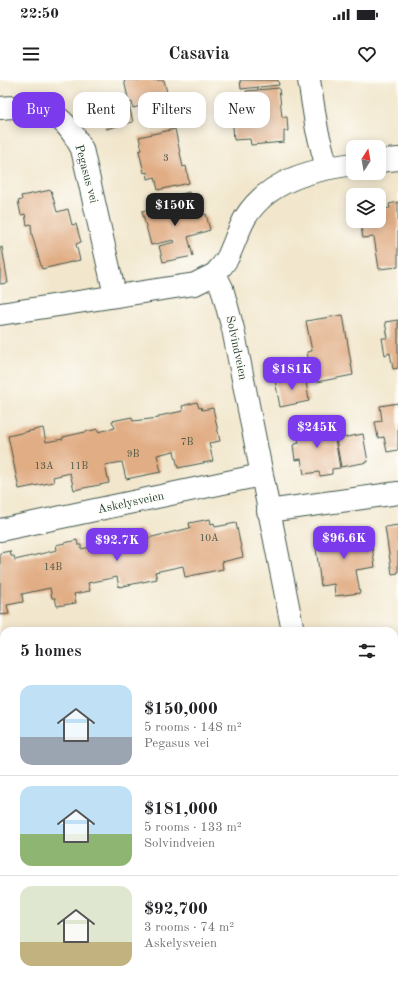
<!DOCTYPE html>
<html lang="en">
<head>
<meta charset="utf-8">
<style>
  :root { --surface:#fff; --page:#f2f2f2; --text:#202124; --muted:#757577; --line:#e0e0e0; --accent:#7c3aed }
  body { margin:0; font-family:"Old Standard TT",serif; background:var(--page); color:var(--text); height:100vh; display:flex; flex-direction:column; font-size:15px; white-space:nowrap }
  * { box-sizing:border-box; margin:0 }
  p { font-size:13px; color:var(--muted) }
  .icon { flex:none; width:22px; height:22px; fill:none; stroke:currentColor; stroke-width:2; stroke-linecap:round; stroke-linejoin:round }
  .map { position:relative; flex:1; overflow:hidden }
  .sheet { position:absolute; left:0px; top:547px; width:398px; height:356px; display:flex; flex-direction:column; background:var(--surface); border-radius:12px 12px 0 0; box-shadow:0 2px 10px #0003 }
  .sheet>* { flex:none }
  .guide { position:absolute; left:12px; top:12px; width:374px; height:36px; display:flex; gap:8px }
  .needle { width:26px; rotate:11deg }
  .fabs { position:absolute; left:346px; top:60px; display:grid; gap:8px }
  .fabs a { display:grid; place-items:center; width:40px; height:40px; border-radius:8px; background:var(--surface); box-shadow:0 2px 10px #0003; font-size:20px }
  .price { position:absolute; translate:-50% -34px; padding:0 9px; border-radius:8px; background:var(--accent); color:#fff; font-size:13px; line-height:26px; filter:drop-shadow(0 1px 2px #0008) }
  .price::after { content:''; position:absolute; left:50%; top:24px; width:12px; height:9px; margin-left:-6px; background:inherit; clip-path:polygon(0 0,100% 0,50% 100%) }
  .price.on { background:#222; color:#fff }
  ul { padding:0; list-style:none }
  li { display:flex; align-items:center; gap:12px; height:100px; padding:0 20px }
  li+li { border-top:1px solid var(--line) }
  li span { display:grid; place-items:center; flex:none; width:112px; height:80px; border-radius:12px; color:#555 }
  li>.icon { margin-inline-start:auto }
  span .icon { width:48px; height:48px; fill:#fffc; stroke-width:1 }
  li b { font-size:17px }
  h2 { display:flex; justify-content:space-between; align-items:center; height:48px; padding:0 20px; font-size:17px }
  .tag { padding:0 14px; border-radius:12px; background:var(--surface); box-shadow:0 2px 10px #0003; font-size:14px; line-height:36px }
  .tag.on { background:var(--accent); color:#fff }
  .status { display:flex; justify-content:space-between; align-items:center; height:28px; padding:0 20px; background:var(--surface); direction:ltr }
  .status svg { height:11px; fill:currentColor }
  header { display:flex; justify-content:space-between; align-items:center; height:52px; padding:0 20px; background:var(--surface); font-size:18px; font-weight:600 }
  .map>svg:first-child { display:block }
  .building { fill:#e1ad85 }
  .lines { fill:none; stroke-linecap:round; stroke-linejoin:round }
  .street-casing { stroke:#3f564b; stroke-width:24 }
  .street { stroke:#fff; stroke-width:22 }
  .labels { text-anchor:middle; dominant-baseline:central; stroke-width:3; stroke-linejoin:round; paint-order:stroke }
  .number-label { font-size:10px; fill:#505948 }
  .street-label { font-size:12px; fill:#1f3d34; stroke:#fdfcf7 }
</style>
</head>
<body>
<div class="status"><b>22:50</b><svg viewBox="0 0 49 12"><path d="M0 12V9h3v3zM5 12V6h3v6zM10 12V3h3v9zM15 12V0h3v12zM26 1h20v11H26zM47 4h2v5h-2z"/></svg></div>
<header><svg class="icon" aria-label="menu" viewBox="0 0 24 24"><path d="M4 6h16M4 12h16M4 18h16"/></svg>Casavia<svg class="icon" aria-label="heart" viewBox="0 0 24 24"><path d="M12 20l-8-8c-3-5 5-10 8-4 3-6 11-1 8 4z"/></svg></header>
<div class="map">
<svg width="398" height="903" viewBox="0 0 398 903">
  <rect width="100%" height="100%" fill="#fdfcf7"/>
  <filter id="ink" filterUnits="userSpaceOnUse"><feTurbulence type="fractalNoise" baseFrequency=".025" numOctaves="2"/><feDisplacementMap in="SourceGraphic" scale="8" xChannelSelector="R" yChannelSelector="G"/><feConvolveMatrix kernelMatrix="1 2 1 2 8 2 1 2 1" color-interpolation-filters="sRGB"/></filter>
  <filter id="wash" filterUnits="userSpaceOnUse"><feTurbulence type="fractalNoise" baseFrequency=".012" numOctaves="4" result="noise"/><feDisplacementMap in="SourceGraphic" scale="16" xChannelSelector="R" yChannelSelector="G"/><feGaussianBlur stdDeviation="0.9" result="paint"/><feColorMatrix in="noise" values="0 0 0 0 0 0 0 0 0 0 0 0 0 0 0 0 0 1.4 0 .05"/><feComposite in="paint" operator="in"/></filter>
  <g filter="url(#wash)">
    <rect width="100%" height="100%" fill="#f2e7cd"/>
    <g id="blocks">
      <g class="building">
        <path d="M124 0H164L168 17H171L175 33 144 39 141 26 133 28 132 22 129 23Z"/>
        <path d="M240 0H278L279 5 241 9Z"/>
        <path d="M279 8 282 37H287L288 51H284V62L251 65 250 59 234 60 232 33 247 32 246 11Z"/>
        <path d="M129 25 133 42 106 49 102 31Z"/>
        <path d="M175 49 183 87 186 86 189 103 158 110 155 97 148 99 147 92 144 93 139 71 142 70 139 57Z"/>
        <path d="M51 110 57 132 68 129 72 145 76 144 81 162 76 164 80 180 42 189 32 155 31 144 27 145 25 134 21 135 18 121 22 120 21 116Z"/>
        <path d="M189 112 195 137 206 134 210 150 188 157 193 176 163 182 159 166 175 162 174 160 151 165 142 131 175 123 173 116Z"/>
        <path d="M398 122V187L379 189 374 157 363 158 360 141H379V130L390 128 389 124Z"/>
        <path d="M2 167 8 203 0 204V168Z"/>
        <path d="M343 235 353 295 317 302 314 286 310 287 307 272 312 271 306 241Z"/>
        <path d="M398 240V288L393 289 390 273 385 275 382 258H388L385 242Z"/>
        <path d="M305 295 309 321 280 327 275 300Z"/>
        <path d="M197 322 199 328 201 327 202 330 213 328 220 361 209 363 213 381 178 388 174 371 157 375 161 392 126 399 122 382 105 385 109 403 74 410 70 393 53 397 54 402 19 409 8 356 43 348 46 362 63 359V357L98 349V352L115 348 112 341 132 337 133 341 159 338V336L183 331 182 326Z"/>
        <path d="M398 323V370L387 372 384 357 378 358 375 342 382 341 380 326Z"/>
        <path d="M332 341 340 388 332 389V394L320 396 319 392 304 394 301 379 295 380 293 365 299 363 296 348Z"/>
        <path d="M363 354 368 382 341 387 336 359Z"/>
        <path d="M210 439 211 444 214 443 215 447 236 443 243 477 222 482 223 489 185 497 183 486 155 492 157 499 119 507 117 497 88 503 90 511 74 514 76 523 57 526 55 518H52L50 508 22 514 23 522 7 525 9 534 0 535V473L10 471 11 476H14L15 480 57 470 56 465 77 460 78 465H81V469L110 463V461L124 458 123 453 143 449 144 455 147 454 148 458 190 448 189 443Z"/>
        <path d="M398 445V493L392 494 385 447Z"/>
        <path d="M342 450V456L370 452 375 487 356 490 360 513 335 516 334 504 321 506 315 460 326 458 325 452Z"/>
        <path d="M394 596H398V644H395Z"/>
        <path d="M396 770H398V789H394Z"/>
        <rect x="394" y="827" width="4" height="66"/>
        <rect x="2" y="865" width="2" height="20"/>
        <rect x="11" y="899" width="35" height="4"/>
        <rect x="143" y="899" width="33" height="4"/>
        <path d="M254 899H307L306 903H254Z"/>
      </g>
    </g>
  </g>
  <g filter="url(#ink)">
    <use href="#blocks" fill-opacity="0" stroke="#3f564b" stroke-width="1"/>
    <g class="lines">
      <defs>
        <g id="street">
          <path d="M309 0 317 50 327 88"/>
          <path d="M0 28C42 24 62 30 82 69L115 215"/>
          <path d="M379 81 398 79"/>
          <path d="M0 234 195 204 215 194"/>
          <path d="M268 431 398 413"/>
          <path d="M0 450 261 395"/>
          <path d="M293 551 233 249 222 208 215 194C219 189 225 183 228 177 234 164 238 151 245 138 268 100 312 90 353 84"/>
          <path d="M394 682 398 681"/>
          <path d="M84 899 86 903"/>
          <path d="M336 903V899"/>
        </g>
      </defs>
      <use href="#street" class="street-casing"/>
      <use href="#street" class="street"/>
    </g>
  </g>
  <g class="labels">
    <g class="number-label">
      <text x="166" y="78">3</text>
      <text x="187" y="362">7B</text>
      <text x="133" y="374">9B</text>
      <text x="44" y="386">13A</text>
      <text x="79" y="386">11B</text>
      <text x="209" y="458">10A</text>
      <text x="53" y="487">14B</text>
    </g>
    <g class="street-label">
      <text transform="translate(86 94) rotate(75)">Pegasus vei</text>
      <text transform="translate(236 268) rotate(78)">Solvindveien</text>
      <text transform="translate(131 423) rotate(-12)">Askelysveien</text>
    </g>
  </g>
</svg>
<div class="fabs">
<a><svg class="needle" viewBox="-14 -14 28 28"><path d="M0-13l5 13h-10z" fill="#e53935"/><path d="M0 13l5-13h-10z" fill="#757577"/></svg></a>
<a><svg class="icon" aria-label="layers" viewBox="0 0 24 24"><path d="M12 4l9 5-9 5-9-5zM3 14l9 5 9-5"/></svg></a>
</div>
<b class="price on" style="left:175px;top:147px">$150K</b>
<b class="price" style="left:292px;top:311px">$181K</b>
<b class="price" style="left:317px;top:369px">$245K</b>
<b class="price" style="left:344px;top:480px">$96.6K</b>
<b class="price" style="left:117px;top:482px">$92.7K</b>
<div class="guide">
<a class="tag on">Buy</a>
<a class="tag">Rent</a>
<a class="tag">Filters</a>
<a class="tag">New</a>
</div>
<section class="sheet">
<h2>5 homes<svg class="icon" aria-label="filters" viewBox="0 0 24 24"><path d="M4 7h16M4 17h16"/><circle cx="9" cy="7" r="2"/><circle cx="15" cy="17" r="2"/></svg></h2>
<ul>
<li><span style="background:linear-gradient(#bfe0f5 65%,#9aa5b1 0)"><svg class="icon" aria-label="home" viewBox="0 0 24 24"><path d="M3 11l9-7 9 7M6 9v11h12V9"/></svg></span><div><b>$150,000</b><p>5 rooms · 148 m²</p><p>Pegasus vei</p></div></li>
<li><span style="background:linear-gradient(#bfe0f5 60%,#8fb573 0)"><svg class="icon" aria-label="home" viewBox="0 0 24 24"><path d="M3 11l9-7 9 7M6 9v11h12V9"/></svg></span><div><b>$181,000</b><p>5 rooms · 133 m²</p><p>Solvindveien</p></div></li>
<li><span style="background:linear-gradient(#dfe7d0 70%,#c2b280 0)"><svg class="icon" aria-label="home" viewBox="0 0 24 24"><path d="M3 11l9-7 9 7M6 9v11h12V9"/></svg></span><div><b>$92,700</b><p>3 rooms · 74 m²</p><p>Askelysveien</p></div></li>
</ul>
</section>
</div>
</body>
</html>
